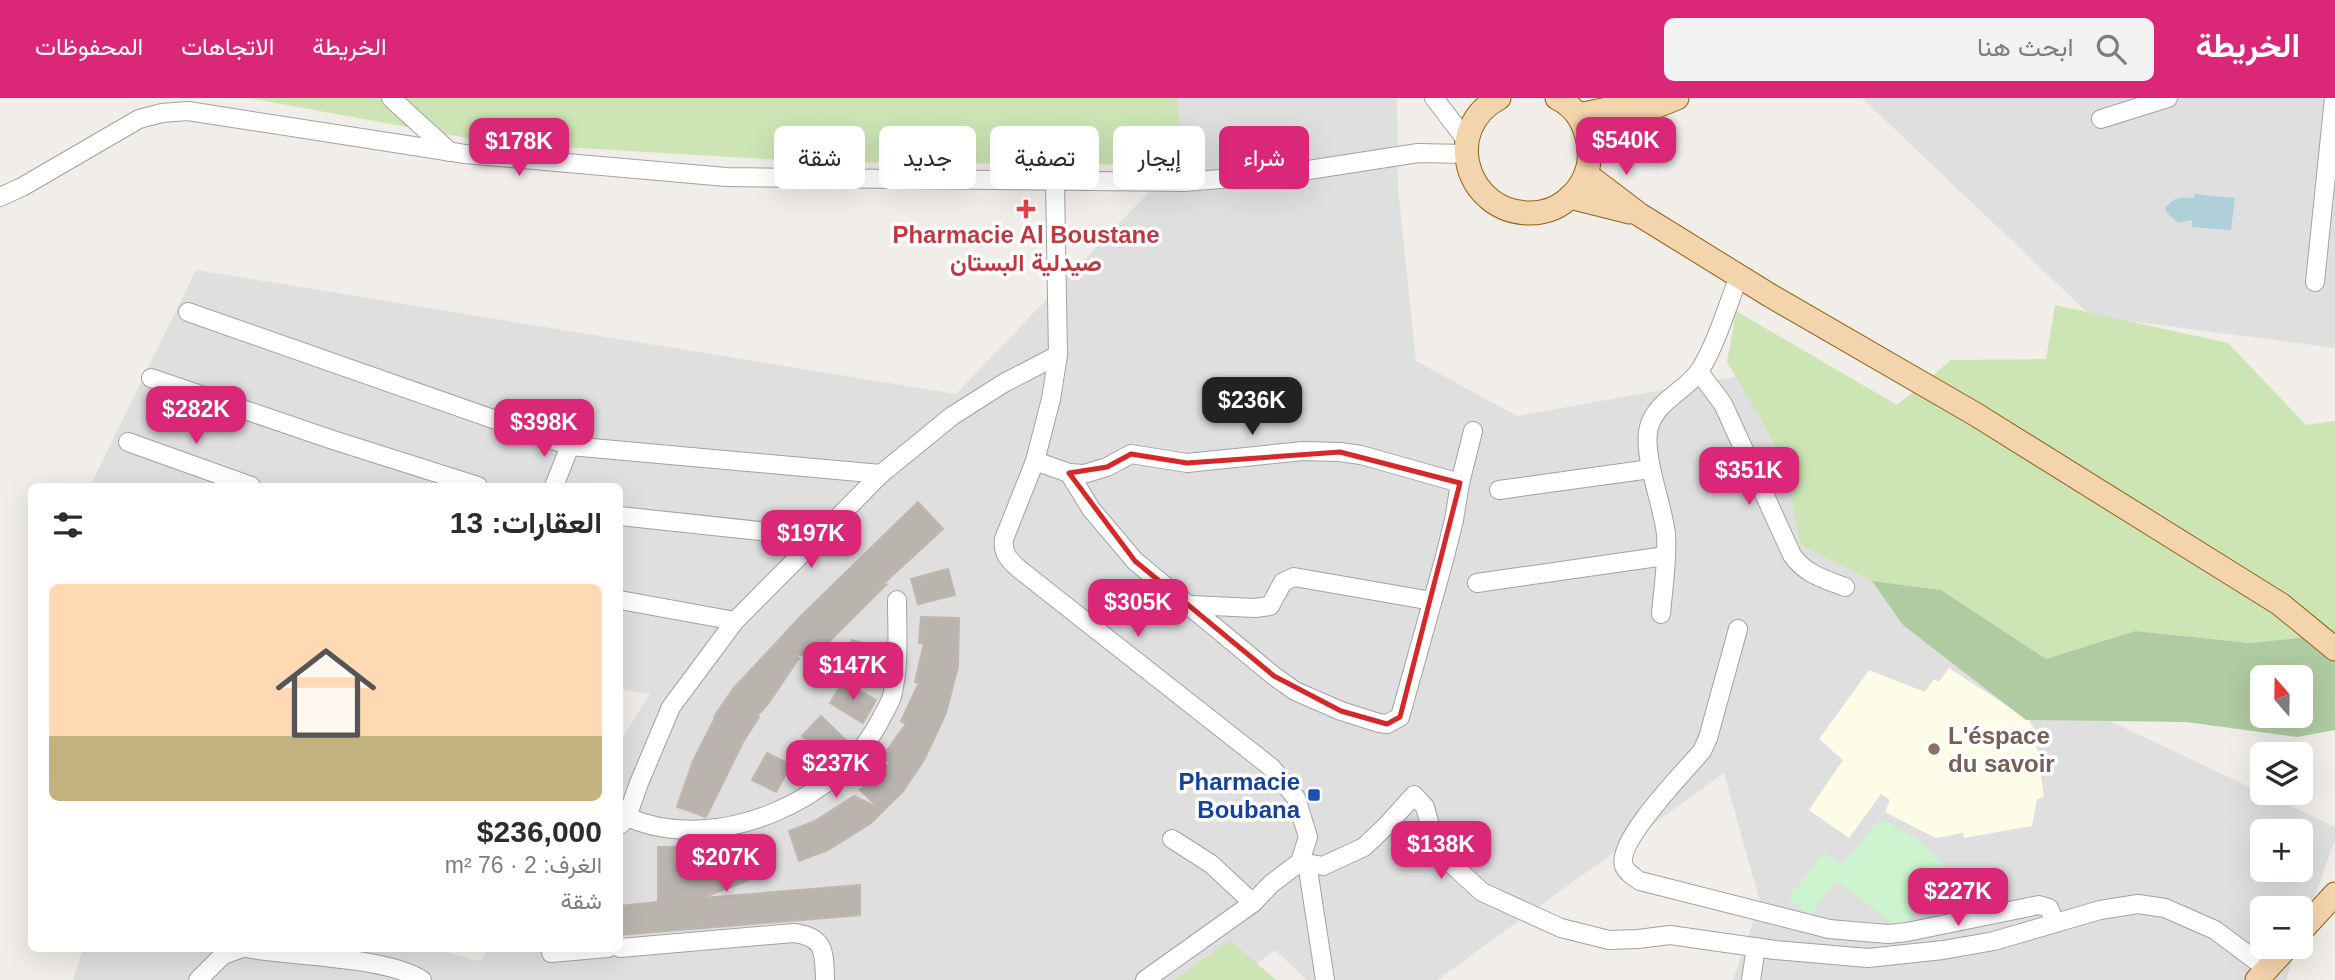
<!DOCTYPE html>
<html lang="ar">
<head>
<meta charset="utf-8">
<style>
  :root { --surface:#fff; --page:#f2f2f3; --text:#2b2b33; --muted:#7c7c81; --accent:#db2777 }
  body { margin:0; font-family:Arial,Vazirmatn,sans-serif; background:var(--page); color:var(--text); direction:rtl; height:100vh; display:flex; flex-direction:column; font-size:26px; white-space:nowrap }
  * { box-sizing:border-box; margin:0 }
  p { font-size:23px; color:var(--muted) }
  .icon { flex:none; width:38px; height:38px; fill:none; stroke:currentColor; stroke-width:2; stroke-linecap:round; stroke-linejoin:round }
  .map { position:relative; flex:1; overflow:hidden; direction:ltr }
  .drawer { position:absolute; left:28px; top:385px; width:595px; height:469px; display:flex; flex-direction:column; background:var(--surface); border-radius:10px; box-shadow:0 7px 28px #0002; direction:rtl }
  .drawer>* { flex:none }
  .banner { position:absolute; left:644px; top:28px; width:665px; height:63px; direction:rtl; display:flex; gap:14px }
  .needle { width:46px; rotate:340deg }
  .tools { position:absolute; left:2250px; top:567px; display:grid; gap:14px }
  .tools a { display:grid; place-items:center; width:63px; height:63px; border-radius:10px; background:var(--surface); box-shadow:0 7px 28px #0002; font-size:35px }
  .price { position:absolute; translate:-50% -60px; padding:0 16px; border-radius:14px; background:var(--accent); color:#fff; font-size:23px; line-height:46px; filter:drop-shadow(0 2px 4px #0008) }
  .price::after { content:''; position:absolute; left:50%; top:42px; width:21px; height:16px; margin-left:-10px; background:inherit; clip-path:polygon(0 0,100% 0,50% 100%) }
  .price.current { background:#222; color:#fff }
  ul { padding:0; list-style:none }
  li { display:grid; align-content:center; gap:14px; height:371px; padding:0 21px }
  li span { display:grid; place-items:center; height:217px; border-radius:10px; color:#555 }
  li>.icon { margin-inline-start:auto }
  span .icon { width:126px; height:126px; fill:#fffc; stroke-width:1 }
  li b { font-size:30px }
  h2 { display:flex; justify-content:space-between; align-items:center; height:84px; padding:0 21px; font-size:30px }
  .pill { padding:0 24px; border-radius:10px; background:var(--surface); box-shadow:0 7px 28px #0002; font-size:24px; line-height:63px }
  .pill.current { background:var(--accent); color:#fff }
  header { display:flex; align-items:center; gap:42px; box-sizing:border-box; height:98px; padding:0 35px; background:var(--accent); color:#fff }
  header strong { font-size:33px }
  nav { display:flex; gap:38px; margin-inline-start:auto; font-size:24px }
  .search { width:490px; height:63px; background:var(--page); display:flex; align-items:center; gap:18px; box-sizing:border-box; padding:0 24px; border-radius:10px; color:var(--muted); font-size:26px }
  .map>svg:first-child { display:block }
  .residential { fill:#dfdfdf; fill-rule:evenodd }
  .education { fill:#fcfce7 }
  .grass { fill:#cde5b5 }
  .forest { fill:#afcba2; fill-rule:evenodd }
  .park { fill:#ccf5cf }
  .water { fill:#afd0d9 }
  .building { fill:#bab4af; stroke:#c1b6ad; stroke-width:2 }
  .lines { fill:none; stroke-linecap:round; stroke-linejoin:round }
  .minor-casing { stroke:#a2a2a2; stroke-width:20 }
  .major-casing { stroke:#8f6410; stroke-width:25 }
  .minor { stroke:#fff; stroke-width:18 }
  .major { stroke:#f3d4ac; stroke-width:23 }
  .marked { fill:none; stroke:#d62828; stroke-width:5; stroke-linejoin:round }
  .health-dot { fill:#e0444e; stroke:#fff; stroke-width:2.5 }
  .education-dot { fill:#8d6e63; stroke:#fff; stroke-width:2.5 }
  .transit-dot { fill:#1a4fb4; stroke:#fff; stroke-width:2.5 }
  .labels { text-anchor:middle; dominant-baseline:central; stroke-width:7; stroke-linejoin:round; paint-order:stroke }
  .health-label { font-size:24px; font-weight:bold; fill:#be3a42; stroke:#fff }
  .education-label { font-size:24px; font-weight:bold; fill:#785e54; stroke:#fff; text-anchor:start }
  .transit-label { font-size:24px; font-weight:bold; fill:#164399; stroke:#fff; text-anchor:end }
</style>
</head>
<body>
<header>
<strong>الخريطة</strong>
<div class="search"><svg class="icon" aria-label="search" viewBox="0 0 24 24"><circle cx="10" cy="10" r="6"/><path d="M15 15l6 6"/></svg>ابحث هنا</div>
<nav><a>الخريطة</a><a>الاتجاهات</a><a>المحفوظات</a></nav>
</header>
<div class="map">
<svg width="2335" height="882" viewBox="0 0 2335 882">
  <rect width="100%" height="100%" fill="#f1eee9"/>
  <g class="residential">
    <path d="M1152 0H1397L1398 90 1416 263 1517 318 1745 277 1931 539 2335 729V741L2301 838V810H2263V849H2297L2286 882H1733L1760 804 1724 675 1437 882H1307L1275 852 1235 882H73L83 851 430 850 480 863 488 851 620 850V644L650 596 620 591V388H90L196 172 956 296 1174 68ZM2263 733H2301V772H2263Z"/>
    <path d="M1862 0H2335V250L2091 218Z"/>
  </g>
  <path class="education" d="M1949 570 2029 622 2034 631 2044 699 2037 701 2032 728 1964 740 1963 735 1936 740 1885 714 1890 702 1881 696 1849 740 1809 712 1843 662 1819 641 1869 572 1925 594 1934 581 1939 584Z"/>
  <g class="grass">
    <path d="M249 0H1177L1184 67 813 64 494 45Z"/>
    <path d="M2055 207 2228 245 2306 327 2335 323V536L2250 545 2135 533 2046 561 1941 492 1872 483 1800 447 1785 363 1727 264 1736 213 1897 307 1951 262 2046 261Z"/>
    <path d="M1230 842 1276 882H1174Z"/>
  </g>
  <path class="forest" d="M1872 483 1941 492 2046 561 2135 533 2250 545 2335 536V632L2297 639 2186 624 2026 622 1903 527ZM2263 579H2301V618H2263Z"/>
  <path class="park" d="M1885 723 1917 741 1949 771 1900 830 1836 783 1810 817 1788 800 1824 755 1842 766 1877 725Z"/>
  <path class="water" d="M2194 96 2235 100 2231 132 2192 129V122L2178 125 2167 115 2165 110C2175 97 2181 100 2195 100Z"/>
  <g class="building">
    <path d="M918 404 943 431 881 488 886 487 813 560 796 556 795 558 799 560 768 606 757 618 759 619 743 644 706 719 677 709 693 663 715 620 714 619 733 591 802 517Z"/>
    <path d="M948 471 955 497 918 506 911 481Z"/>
    <path d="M921 519 959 520 958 568 946 615 924 662 903 693 871 725 828 752 799 763 789 733 815 723 854 698 880 711 860 692 890 665 882 659 906 626 901 623 919 585 915 584 924 545H919Z"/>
    <path d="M852 542 886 552 880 576 844 567Z"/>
    <path d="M843 584 876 602 863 625 830 605Z"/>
    <path d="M821 618 849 645 830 665 802 638Z"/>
    <path d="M767 655 791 667 776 694 752 682Z"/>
    <path d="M726 739 727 750 757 746 759 778 702 800 860 787V817L620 837V808L658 804V749H706V744L717 745 719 740Z"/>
  </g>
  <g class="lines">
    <defs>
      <g id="minor">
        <path d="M391 0 450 54"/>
        <path d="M1434 0 1467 43"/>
        <path d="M2101 21 2168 0"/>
        <path d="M1055 84 1058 257 1051 301 1035 363 1004 441C1002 455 1009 462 1019 471L1272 670 1296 700 1308 739 1300 764 1271 786 1253 805 1145 882"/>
        <path d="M0 99 22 89 139 21 162 15 188 13 465 56 726 79 1184 84 1283 76 1418 55 1466 56"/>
        <path d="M2315 184 2334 0"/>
        <path d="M188 214 570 348 881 376"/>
        <path d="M1699 274 1723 306 1792 457C1805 476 1824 481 1845 489"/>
        <path d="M151 280 333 342 478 388"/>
        <path d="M128 344 251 388"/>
        <path d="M1035 363 1069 375 1084 376 1107 369 1131 356 1187 365 1303 353 1340 354 1361 357 1460 385"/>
        <path d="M1069 375 1091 411 1135 463 1274 578 1295 593 1341 613 1379 625 1387 626 1400 619 1444 462 1454 422 1460 385 1473 333"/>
        <path d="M554 388 570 348"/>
        <path d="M1499 392 1650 371"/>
        <path d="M620 418 816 439"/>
        <path d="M1477 485 1665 458"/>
        <path d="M620 502 735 523"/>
        <path d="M1190 507 1255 510 1270 508 1283 484 1294 479 1432 503"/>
        <path d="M1661 516C1663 490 1668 462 1666 436 1663 406 1640 352 1650 326 1659 301 1687 292 1700 272 1717 244 1727 209 1739 178"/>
        <path d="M1738 531 1708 640 1702 653C1685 673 1615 744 1624 768 1627 775 1634 779 1640 783L1829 831 1888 836 1907 834 2039 807 2049 810 2055 825"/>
        <path d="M627 719C716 758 842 703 883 617 886 611 890 605 892 598 900 567 897 533 897 502"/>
        <path d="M620 727 627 719 639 685 671 609 735 523 881 376 952 318 1004 285 1058 257"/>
        <path d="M1172 741 1211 766 1253 805"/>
        <path d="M1300 764 1323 768 1364 749 1388 726 1414 697 1425 709 1431 731 1445 760 1482 794 1561 830 1609 842 1638 841 1670 837 1775 852 1868 860 1943 852 1994 843 2100 812 2138 806 2165 810 2215 832 2267 871"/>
        <path d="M1307 765 1325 882"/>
        <path d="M246 850C293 859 385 858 422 882"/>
        <path d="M620 850 794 835C826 839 824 855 825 882"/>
        <path d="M551 855 608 850"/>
        <path d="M198 882 223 857 242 850"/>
        <path d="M1751 882 1756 849"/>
      </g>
      <g id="major">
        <path d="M1499 0C1441 31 1466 115 1530 115 1547 115 1562 108 1573 96 1584 85 1591 68 1589 52 1587 30 1578 10 1557 0"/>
        <path d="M1578 17 1637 5"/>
        <path d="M1588 36 1677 0"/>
        <path d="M1586 76 1640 117 1771 198 1975 316 2280 506 2335 551"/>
        <path d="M1570 99 1630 114"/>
        <path d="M2301 833 2335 796"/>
        <path d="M2257 882 2287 849"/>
      </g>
    </defs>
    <use href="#minor" class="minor-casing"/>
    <use href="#major" class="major-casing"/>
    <use href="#minor" class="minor"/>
    <use href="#major" class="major"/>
  </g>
  <path class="marked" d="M1340 354 1460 385 1400 619 1387 626 1341 613 1274 578 1135 463 1069 375 1107 369 1131 356 1187 365Z"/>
  <path class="health-dot" d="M1022.5 100.5h7v7h7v7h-7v7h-7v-7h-7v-7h7z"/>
  <circle class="education-dot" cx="1934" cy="651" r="7"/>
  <rect class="transit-dot" x="1307" y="690" width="14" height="14" rx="3.5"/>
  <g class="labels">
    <g class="health-label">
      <text x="1026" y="136">Pharmacie Al Boustane<tspan x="1026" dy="28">صيدلية البستان</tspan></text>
    </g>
    <g class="education-label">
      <text x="1948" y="637">L'éspace<tspan x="1948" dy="28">du savoir</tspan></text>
    </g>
    <g class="transit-label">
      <text x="1300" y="683">Pharmacie<tspan x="1300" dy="28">Boubana</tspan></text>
    </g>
  </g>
</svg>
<div class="tools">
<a><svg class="needle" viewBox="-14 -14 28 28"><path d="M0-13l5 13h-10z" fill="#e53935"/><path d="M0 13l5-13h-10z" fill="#7c7c81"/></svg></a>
<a><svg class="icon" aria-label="layers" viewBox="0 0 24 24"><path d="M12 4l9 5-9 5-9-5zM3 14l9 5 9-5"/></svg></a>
<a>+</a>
<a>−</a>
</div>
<b class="price" style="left:1626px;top:79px">$540K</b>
<b class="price" style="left:519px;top:80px">$178K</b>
<b class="price current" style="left:1252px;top:339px">$236K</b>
<b class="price" style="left:196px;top:348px">$282K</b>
<b class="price" style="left:544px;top:361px">$398K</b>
<b class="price" style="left:1749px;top:409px">$351K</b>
<b class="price" style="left:811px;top:472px">$197K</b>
<b class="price" style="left:1138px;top:541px">$305K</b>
<b class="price" style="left:853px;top:604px">$147K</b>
<b class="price" style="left:836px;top:702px">$237K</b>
<b class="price" style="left:1441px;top:783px">$138K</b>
<b class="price" style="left:726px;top:796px">$207K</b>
<b class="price" style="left:1958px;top:830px">$227K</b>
<div class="banner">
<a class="pill current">شراء</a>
<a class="pill">إيجار</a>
<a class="pill">تصفية</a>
<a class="pill">جديد</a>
<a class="pill">شقة</a>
</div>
<section class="drawer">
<h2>العقارات: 13<svg class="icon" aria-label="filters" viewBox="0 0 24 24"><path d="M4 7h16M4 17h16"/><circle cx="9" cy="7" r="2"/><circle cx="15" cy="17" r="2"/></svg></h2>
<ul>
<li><span style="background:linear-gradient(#ffd9b3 70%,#c2b280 0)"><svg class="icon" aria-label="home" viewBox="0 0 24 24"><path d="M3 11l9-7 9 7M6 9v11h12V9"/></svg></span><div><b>$236,000</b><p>الغرف: 2 · 76 m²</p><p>شقة</p></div></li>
</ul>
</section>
</div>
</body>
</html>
